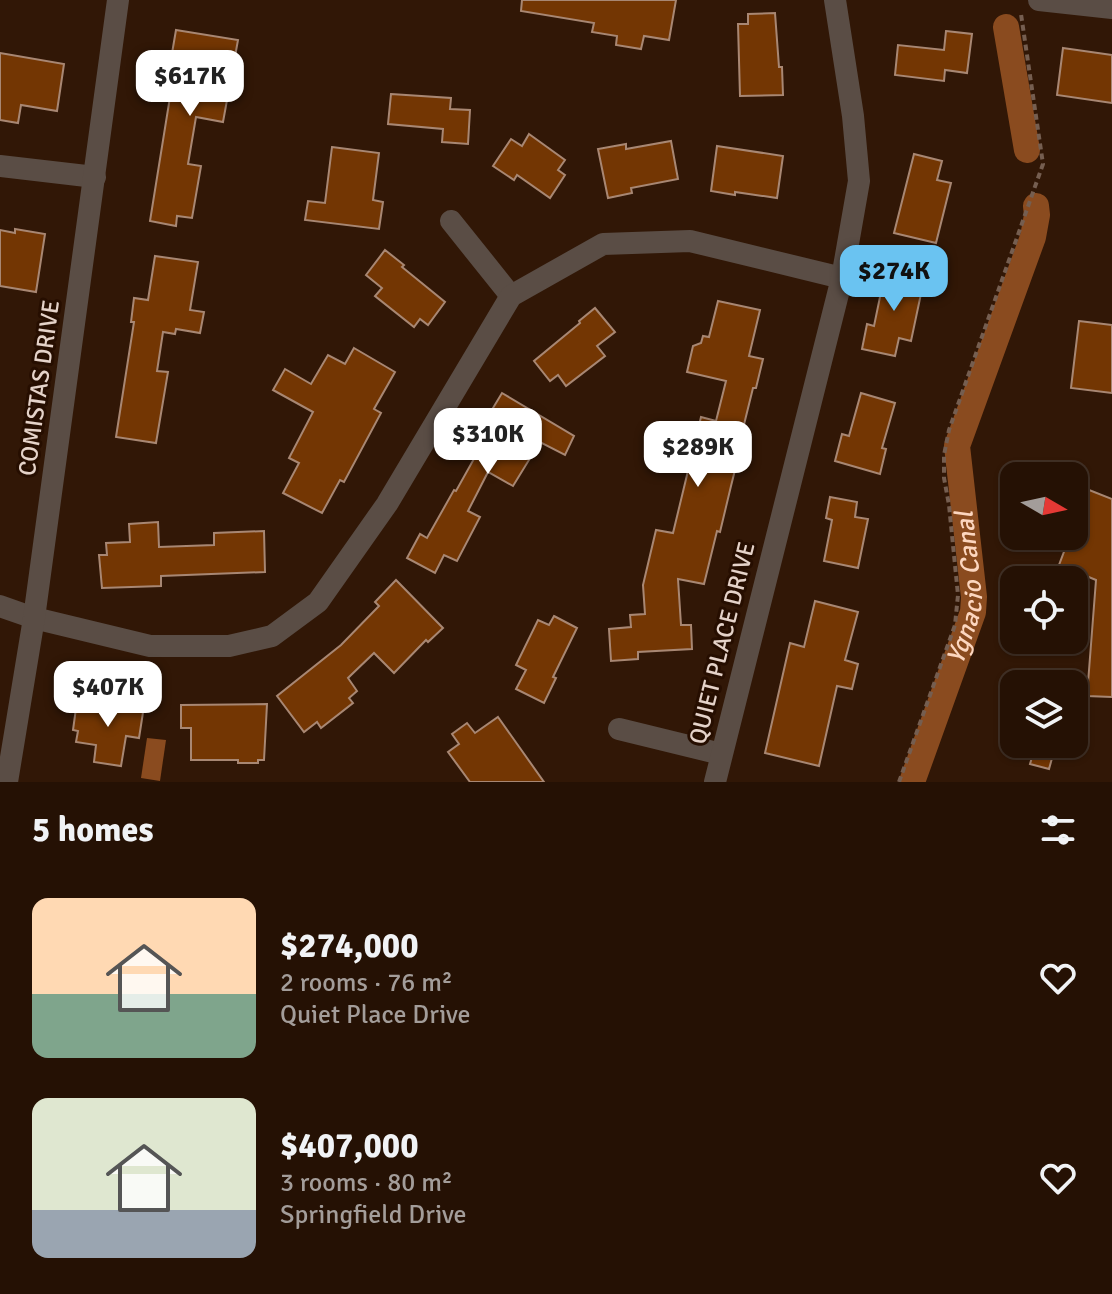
<!DOCTYPE html>
<html lang="en">
<head>
<meta charset="utf-8">
<style>
  :root { --surface:#251104; --page:#311f13; --text:#f1f3f6; --muted:#a39d9a; --line:#423126; --accent:#6ac3f1 }
  body { margin:0; font-family:Signika,sans-serif; background:var(--page); color:var(--text); height:100vh; display:flex; flex-direction:column; font-size:30px; white-space:nowrap }
  * { box-sizing:border-box; margin:0 }
  p { font-size:26px; color:var(--muted) }
  .icon { flex:none; width:44px; height:44px; fill:none; stroke:currentColor; stroke-width:2; stroke-linecap:round; stroke-linejoin:round }
  .map { position:relative; height:782px; overflow:hidden }
  .drawer { display:flex; flex-direction:column; background:var(--surface); flex:1 }
  .drawer>* { flex:none }
  .needle { width:52px; rotate:99deg }
  .controls { position:absolute; left:1000px; top:462px; display:grid; gap:16px }
  .controls a { display:grid; place-items:center; width:88px; height:88px; border-radius:16px; background:var(--surface); box-shadow:0 2px 6px #0004,0 0 0 2px var(--line); font-size:40px }
  .price { position:absolute; translate:-50% -68px; padding:0 18px; border-radius:16px; background:#fff; color:#222; font-size:26px; line-height:52px; filter:drop-shadow(0 2px 4px #0008) }
  .price::after { content:''; position:absolute; left:50%; top:48px; width:24px; height:18px; margin-left:-12px; background:inherit; clip-path:polygon(0 0,100% 0,50% 100%) }
  .price.selected { background:var(--accent); color:#111 }
  ul { padding:0; list-style:none }
  li { display:flex; align-items:center; gap:24px; height:200px; padding:0 32px }
  li span { display:grid; place-items:center; flex:none; width:224px; height:160px; border-radius:16px; color:#555 }
  li>.icon { margin-inline-start:auto }
  span .icon { width:96px; height:96px; fill:#fffc; stroke-width:1 }
  li b { font-size:34px }
  h2 { display:flex; justify-content:space-between; align-items:center; height:96px; padding:0 32px; font-size:34px }
  .map>svg:first-child { display:block }
  .water { fill:#8a4b1f }
  .lines { fill:none; stroke-linecap:round; stroke-linejoin:round }
  .canal { stroke:#8a4b1f; stroke-width:26 }
  .building { fill:#733603; stroke:#a88773; stroke-width:2 }
  .path { stroke:#755e50; stroke-width:4; stroke-dasharray:6 4; stroke-linecap:butt }
  .minor { stroke:#5a4d45; stroke-width:22 }
  .labels { text-anchor:middle; dominant-baseline:central; stroke-width:6; stroke-linejoin:round; paint-order:stroke }
  .street-label { font-size:24px; fill:#e5d3c9; stroke:#260e00 }
  .water-label { font-size:26px; font-style:italic; fill:#fcd6bf; stroke:#260e00 }
</style>
</head>
<body>
<div class="map">
<svg width="1112" height="782" viewBox="0 0 1112 782">
  <rect width="100%" height="100%" fill="#311706"/>
  <path class="water" d="M147 738 166 740 160 781 141 778Z"/>
  <g class="lines">
    <g class="canal">
      <path d="M1006 27 1027 150"/>
      <path id="s1" d="M912 782 973 612 974 597 957 446 1033 237 1037 215 1036 206"/>
    </g>
  </g>
  <g class="building">
    <path d="M522 0H676L669 40 644 36 641 49 616 45 617 36 592 32 594 23 521 11Z"/>
    <path d="M775 13 779 67H782L783 95 740 96 738 24H748V14Z"/>
    <path d="M176 30 238 40 223 122 196 117 188 164 201 166 192 218 177 216 176 226 150 221 175 66 170 65Z"/>
    <path d="M946 31 972 34 967 73 945 70 944 81 895 75 898 45 944 50Z"/>
    <path d="M1063 48 1112 55V103L1057 95Z"/>
    <path d="M0 53 64 64 57 111 21 105 18 123 0 120Z"/>
    <path d="M391 94 451 98 450 109 470 110 468 144 442 142 443 129 388 124Z"/>
    <path d="M529 134 565 160 558 170 565 175 550 198 517 175 514 180 493 166 511 139 522 146Z"/>
    <path d="M671 141 678 179 631 188 632 193 608 198 598 149 626 144V149Z"/>
    <path d="M717 146 783 156 777 198 735 192V195L711 191Z"/>
    <path d="M332 147 379 153 373 200 383 202 379 229 305 220 308 201 325 203Z"/>
    <path d="M914 154 942 161 937 180 951 183 936 243 894 233Z"/>
    <path d="M15 229 45 234 36 292 0 286V230L15 233Z"/>
    <path d="M385 250 404 265 402 267 445 302 428 325 420 319 414 327 375 296 382 288 366 275Z"/>
    <path d="M155 256 198 262 190 310 204 312 200 333 176 329 175 334 163 332 157 371 168 372 156 443 116 437 134 322H131L134 298 148 300Z"/>
    <path d="M886 268 915 274 912 287 922 289 911 341 899 338 895 356 862 349 867 324 874 326Z"/>
    <path d="M718 301 760 310 749 356 763 359 756 388H753L735 461 737 462 731 486 720 532 717 531 704 584 678 579 681 625H691L692 649 638 652V659L611 661 609 629 631 627 630 615 645 614 643 585 656 530 673 533 701 417 716 421 726 381 687 372 693 346 701 343 703 336 709 337Z"/>
    <path d="M595 308 615 332 597 346 605 356 566 386 558 375 550 381 534 361 580 323 579 321Z"/>
    <path d="M1079 321 1112 325V393L1071 388Z"/>
    <path d="M354 348 395 372 374 409 381 413 344 482 340 480 322 513 283 493 299 463 289 458 313 412 273 390 285 369 311 384 328 355 345 364Z"/>
    <path d="M502 393 574 436 565 455 540 442 513 486 488 472 468 511 480 517 457 561 444 555 435 573 407 558 420 534 427 538 454 490 456 491 494 423 487 418Z"/>
    <path d="M861 393 895 403 882 448 886 449 880 474 835 461 842 434 849 436Z"/>
    <path d="M1074 484 1112 499V697L1087 696 1096 580 1059 565 1070 536H1074Z"/>
    <path d="M830 497 857 502 855 517 868 519 858 568 824 561 832 520 826 518Z"/>
    <path d="M158 522 159 547 214 545V533L264 531 265 572 161 576V586L102 588 99 555H107L106 543 130 542 129 524Z"/>
    <path d="M396 580 443 628 428 642 426 640 394 673 374 653 348 678 357 691 349 698 353 703 321 728 317 722 304 732 277 696 341 645 379 606 375 602Z"/>
    <path d="M815 601 858 612 845 660 858 664 852 689 837 686 819 766 765 753 790 643 804 647Z"/>
    <path d="M554 616 577 628 553 677 556 678 544 703 516 689 526 670 516 665 538 620 549 625Z"/>
    <path d="M77 701 117 707 118 702 144 706 139 738 126 736 121 766 94 762 96 745 76 742 78 731 73 730Z"/>
    <path d="M267 704 264 760H258V763H238V760H191V728H181V705Z"/>
    <path d="M498 717 544 782H470L448 752 459 744 452 734 467 723 475 733Z"/>
    <path d="M1036 744H1056L1049 769 1030 764Z"/>
  </g>
  <g class="lines">
    <path class="path" d="M899 782 955 625 958 595 949 505 944 478V455L949 430 1043 164 1021 14"/>
    <g class="minor">
      <path d="M1039 0 1112 8"/>
      <path d="M0 166 95 177"/>
      <path d="M451 221 511 296"/>
      <path d="M0 606 34 618 150 646H229L272 636 318 602 387 504 511 296 603 244 690 241 842 278"/>
      <path d="M619 729 721 754"/>
      <path d="M7 782 34 618 118 0"/>
      <path d="M715 782 842 278 859 181 853 116 835 0"/>
    </g>
  </g>
  <g class="labels">
    <g class="street-label">
      <text transform="translate(39 388) rotate(-82)">COMISTAS DRIVE</text>
      <text transform="translate(722 643) rotate(-76)">QUIET PLACE DRIVE</text>
    </g>
    <g class="water-label">
      <text stroke="none"><textPath href="#s1" startOffset="204">Ygnacio Canal</textPath></text>
    </g>
  </g>
</svg>
<div class="controls">
<a><svg class="needle" viewBox="-14 -14 28 28"><path d="M0-13l5 13h-10z" fill="#e53935"/><path d="M0 13l5-13h-10z" fill="#a39d9a"/></svg></a>
<a><svg class="icon" aria-label="locate" viewBox="0 0 24 24"><circle cx="12" cy="12" r="6"/><path d="M12 2v4M12 18v4M2 12h4M18 12h4"/></svg></a>
<a><svg class="icon" aria-label="layers" viewBox="0 0 24 24"><path d="M12 4l9 5-9 5-9-5zM3 14l9 5 9-5"/></svg></a>
</div>
<b class="price" style="left:190px;top:118px">$617K</b>
<b class="price selected" style="left:894px;top:313px">$274K</b>
<b class="price" style="left:488px;top:476px">$310K</b>
<b class="price" style="left:698px;top:489px">$289K</b>
<b class="price" style="left:108px;top:729px">$407K</b>
</div>
<section class="drawer">
<h2>5 homes<svg class="icon" aria-label="filters" viewBox="0 0 24 24"><path d="M4 7h16M4 17h16"/><circle cx="9" cy="7" r="2"/><circle cx="15" cy="17" r="2"/></svg></h2>
<ul>
<li><span style="background:linear-gradient(#ffd9b3 60%,#7fa58c 0)"><svg class="icon" aria-label="home" viewBox="0 0 24 24"><path d="M3 11l9-7 9 7M6 9v11h12V9"/></svg></span><div><b>$274,000</b><p>2 rooms · 76 m²</p><p>Quiet Place Drive</p></div><svg class="icon" aria-label="heart" viewBox="0 0 24 24"><path d="M12 20l-8-8c-3-5 5-10 8-4 3-6 11-1 8 4z"/></svg></li>
<li><span style="background:linear-gradient(#dfe7d0 70%,#9aa5b1 0)"><svg class="icon" aria-label="home" viewBox="0 0 24 24"><path d="M3 11l9-7 9 7M6 9v11h12V9"/></svg></span><div><b>$407,000</b><p>3 rooms · 80 m²</p><p>Springfield Drive</p></div><svg class="icon" aria-label="heart" viewBox="0 0 24 24"><path d="M12 20l-8-8c-3-5 5-10 8-4 3-6 11-1 8 4z"/></svg></li>
</ul>
</section>
</body>
</html>
